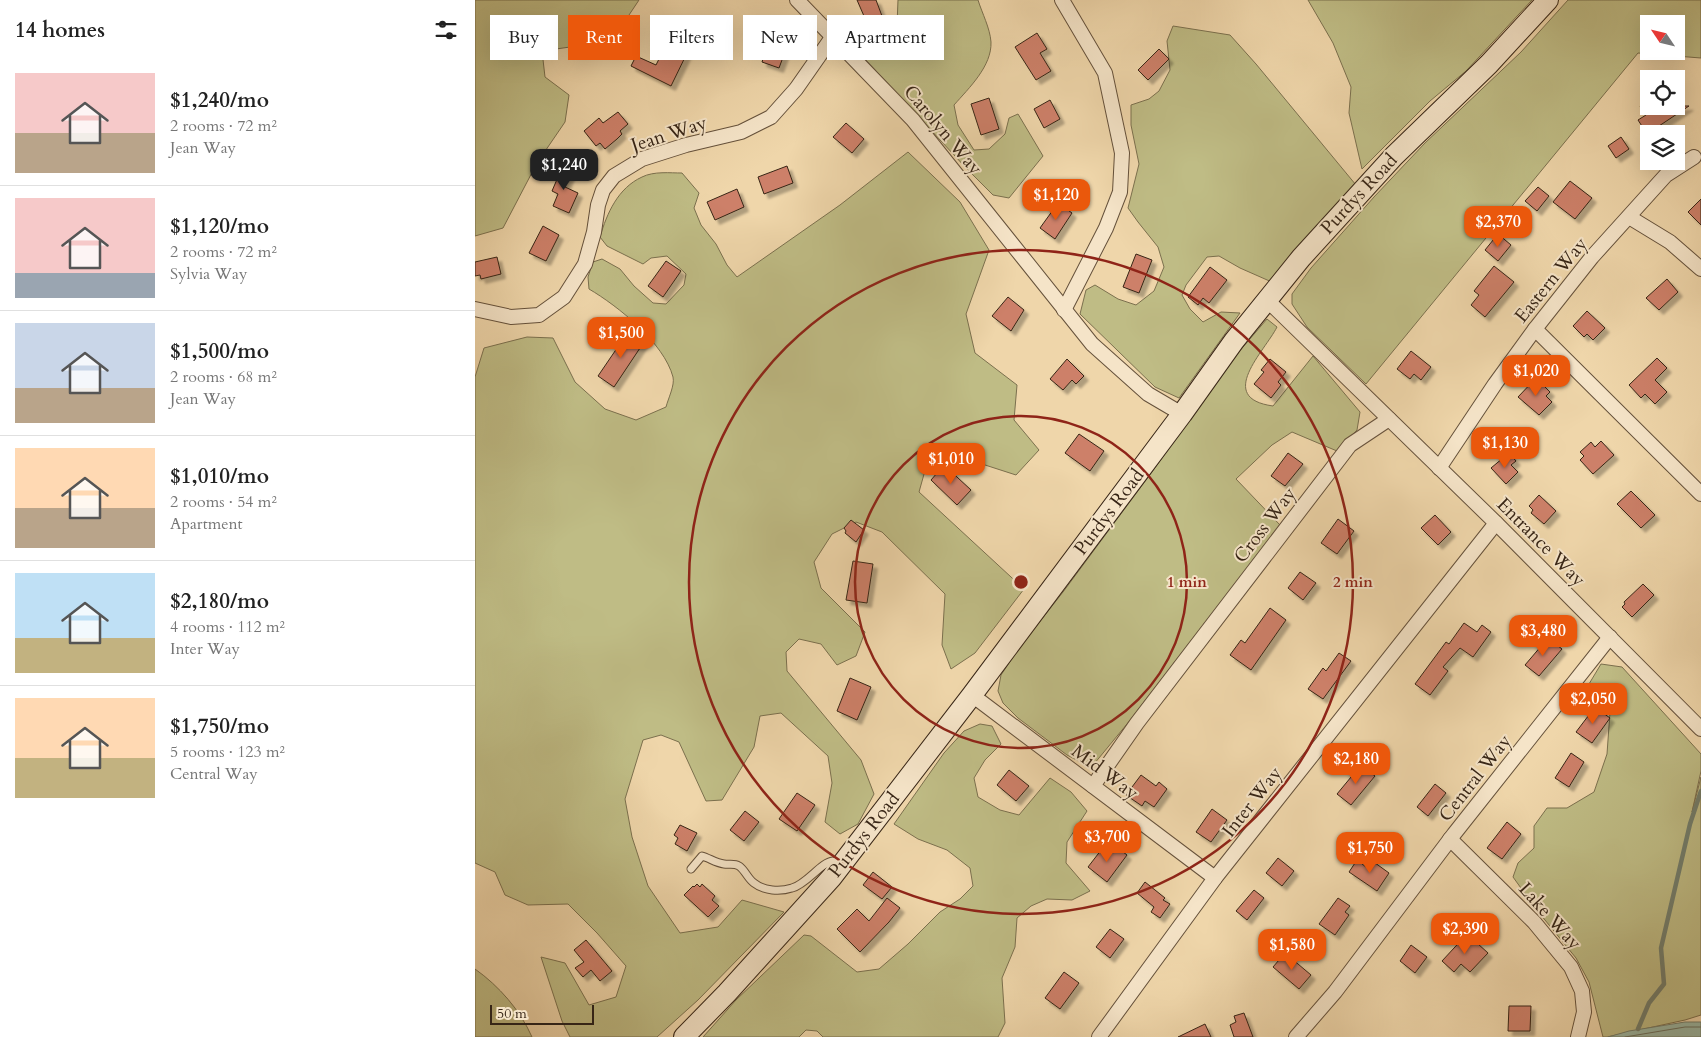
<!DOCTYPE html>
<html lang="en">
<head>
<meta charset="utf-8">
<style>
  :root { --surface:#fff; --page:#f6f6f6; --text:#222; --muted:#767676; --line:#e0e0e0; --accent:#ea580c }
  body { margin:0; font-family:Cardo,serif; background:var(--page); color:var(--text); height:100vh; display:flex; flex-direction:column; font-size:19px; white-space:nowrap }
  * { box-sizing:border-box; margin:0 }
  p { font-size:16px; color:var(--muted) }
  .icon { flex:none; width:28px; height:28px; fill:none; stroke:currentColor; stroke-width:2; stroke-linecap:round; stroke-linejoin:round }
  .map { position:relative; flex:1; overflow:hidden }
  .details { display:flex; flex-direction:column; background:var(--surface); width:475px }
  .details>* { flex:none }
  .banner { position:absolute; left:15px; top:15px; width:475px; height:45px; display:flex; gap:10px }
  .needle { width:32px; rotate:305deg }
  .fabs { position:absolute; left:1165px; top:15px; display:grid; gap:10px }
  .fabs a { display:grid; place-items:center; width:45px; height:45px; border-radius:0px; background:var(--surface); box-shadow:0 5px 20px #0002; font-size:25px }
  .scale { position:absolute; left:15px; bottom:12px; width:104px; box-sizing:border-box; padding-left:5px; border:2px solid #372516; border-top:0; font-size:14px; line-height:18px; white-space:nowrap; color:#372516; -webkit-text-stroke:4px #f5e4c8; paint-order:stroke }
  .price { position:absolute; translate:-50% -42px; padding:0 11px; border-radius:10px; background:var(--accent); color:#fff; font-size:16px; line-height:32px; filter:drop-shadow(0 1px 2px #0008) }
  .price::after { content:''; position:absolute; left:50%; top:30px; width:15px; height:11px; margin-left:-8px; background:inherit; clip-path:polygon(0 0,100% 0,50% 100%) }
  .price.on { background:#222; color:#fff }
  ul { padding:0; list-style:none }
  li { display:flex; align-items:center; gap:15px; height:125px; padding:0 15px }
  li+li { border-top:1px solid var(--line) }
  li span { display:grid; place-items:center; flex:none; width:140px; height:100px; border-radius:0px; color:#555 }
  li>.icon { margin-inline-start:auto }
  span .icon { width:60px; height:60px; fill:#fffc; stroke-width:1 }
  li b { font-size:21px }
  h2 { display:flex; justify-content:space-between; align-items:center; height:60px; padding:0 15px; font-size:21px }
  .pill { padding:0 18px; border-radius:0px; background:var(--surface); box-shadow:0 5px 20px #0002; font-size:18px; line-height:45px }
  .pill.on { background:var(--accent); color:#fff }
  main { display:flex; flex:1; min-height:0 }
  .map>svg:first-child { display:block }
  .green { fill:#bfbc85; stroke:#7b704e; fill-rule:evenodd }
  .water { fill:#9ab9a7; stroke:#727e6d }
  .lines { fill:none; stroke-linecap:round; stroke-linejoin:round }
  .shore { stroke:#686f5e; stroke-width:1 }
  .stream { stroke:#727e6d; stroke-width:4.5 }
  .building { fill:#cd8069; stroke:#372516; filter:url(#shadow) }
  .service-casing { stroke:#65513b; stroke-width:9 }
  .minor-casing { stroke:#65513b; stroke-width:16 }
  .secondary-casing { stroke:#372516; stroke-width:22 }
  .service { stroke:#f5e4c8; stroke-width:7 }
  .minor { stroke:#f5e4c8; stroke-width:14 }
  .secondary { stroke:#f5e4c8; stroke-width:20 }
  .ring { fill:none; stroke:#8f2418; stroke-width:2.5 }
  .labels { text-anchor:middle; dominant-baseline:central; stroke-width:4; stroke-linejoin:round; paint-order:stroke }
  .street-label { font-size:19px; fill:#372516; stroke:#f5e4c8 }
  .centre { fill:#8f2418; stroke:#f5e4c8; stroke-width:2.5 }
  .ring-label { font-size:15px; text-anchor:middle; font-weight:bold; fill:#8f2418; stroke:#f5e4c8; stroke-width:4; stroke-linejoin:round; paint-order:stroke }
</style>
</head>
<body>
<main>
<section class="details">
<h2>14 homes<svg class="icon" aria-label="filters" viewBox="0 0 24 24"><path d="M4 7h16M4 17h16"/><circle cx="9" cy="7" r="2"/><circle cx="15" cy="17" r="2"/></svg></h2>
<ul>
<li><span style="background:linear-gradient(#f6c9c9 60%,#b9a48a 0)"><svg class="icon" aria-label="home" viewBox="0 0 24 24"><path d="M3 11l9-7 9 7M6 9v11h12V9"/></svg></span><div><b>$1,240/mo</b><p>2 rooms · 72 m²</p><p>Jean Way</p></div></li>
<li><span style="background:linear-gradient(#f6c9c9 75%,#9aa5b1 0)"><svg class="icon" aria-label="home" viewBox="0 0 24 24"><path d="M3 11l9-7 9 7M6 9v11h12V9"/></svg></span><div><b>$1,120/mo</b><p>2 rooms · 72 m²</p><p>Sylvia Way</p></div></li>
<li><span style="background:linear-gradient(#c9d6e8 65%,#b9a48a 0)"><svg class="icon" aria-label="home" viewBox="0 0 24 24"><path d="M3 11l9-7 9 7M6 9v11h12V9"/></svg></span><div><b>$1,500/mo</b><p>2 rooms · 68 m²</p><p>Jean Way</p></div></li>
<li><span style="background:linear-gradient(#ffd9b3 60%,#b9a48a 0)"><svg class="icon" aria-label="home" viewBox="0 0 24 24"><path d="M3 11l9-7 9 7M6 9v11h12V9"/></svg></span><div><b>$1,010/mo</b><p>2 rooms · 54 m²</p><p>Apartment</p></div></li>
<li><span style="background:linear-gradient(#bfe0f5 65%,#c2b280 0)"><svg class="icon" aria-label="home" viewBox="0 0 24 24"><path d="M3 11l9-7 9 7M6 9v11h12V9"/></svg></span><div><b>$2,180/mo</b><p>4 rooms · 112 m²</p><p>Inter Way</p></div></li>
<li><span style="background:linear-gradient(#ffd9b3 60%,#c2b280 0)"><svg class="icon" aria-label="home" viewBox="0 0 24 24"><path d="M3 11l9-7 9 7M6 9v11h12V9"/></svg></span><div><b>$1,750/mo</b><p>5 rooms · 123 m²</p><p>Central Way</p></div></li>
</ul>
</section>
<div class="map">
<svg width="1226" height="1037" viewBox="0 0 1226 1037">
  <defs>
    <filter id="shadow"><feDropShadow dx="4.5" dy="4.5" stdDeviation="1" flood-color="#0004"/></filter>
  </defs>
  <rect width="100%" height="100%" fill="#efd6aa"/>
  <filter id="stains"><feTurbulence type="fractalNoise" baseFrequency=".004" numOctaves="4"/><feColorMatrix values="0 0 0 0 .2 0 0 0 0 .09 0 0 0 0 .02 0 0 0 .5 -.17"/></filter>
  <radialGradient id="worn" r=".72"><stop offset=".6" stop-color="#630" stop-opacity="0"/><stop offset="1" stop-color="#630" stop-opacity=".3"/></radialGradient>
  <g class="green">
    <path d="M0 0H164L150 21 95 47 67 51 70 77 94 95 90 122 62 163 28 228 0 236Z"/>
    <path d="M423 0H503C507 13 515 28 516 42 517 66 494 88 479 105L483 125 499 150 514 149 530 134 534 118 543 114 568 156 534 198 518 195 492 169 388 57 395 46 422 25Z"/>
    <path d="M833 0H1057L991 71 955 101 887 169 874 113 876 87 858 43Z"/>
    <path d="M1093 0H1226V58L1163 53 891 384 832 327 817 304V294L836 268 899 197 950 143 1046 52ZM1174 24H1201V51H1174Z"/>
    <path d="M698 26 755 35 781 64 881 185 799 283 765 268 744 256 732 257 711 285 707 295 715 309 728 322 746 312 765 313 704 398 680 387 605 314 611 290 620 285 643 299 661 305 679 291 689 267 683 247 663 222 653 208 664 164 656 125V105L674 99 684 91 695 70 692 41Z"/>
    <path d="M433 152 485 202 514 250 491 314 500 353 542 385 539 420 564 450 541 475 507 464 469 455 451 467 444 492 549 589 500 653 476 669 467 645 470 594 407 532 381 522 357 534 339 562 346 588 390 632 381 656 362 665 346 644 324 639 311 652 312 671 386 760 399 794 383 824 365 834 350 822 357 783 353 756 306 713 285 716 279 747 247 800 231 801 204 742 186 735 168 740 150 799 157 837 173 886 205 933 243 927 267 900 309 912 223 1000 182 1037H95L87 1021 66 957 90 963 114 1005 141 997 151 966 122 933 93 904 53 905 30 895 20 872 0 863V377L9 348 52 337 78 338 100 382 130 409 161 420 191 407C193 399 200 385 198 377 189 343 143 306 114 289L113 277 118 262 127 259 145 269 159 286 178 303 191 304 209 285 211 274 192 256 176 258 168 264 132 246 125 237C132 213 143 188 167 177 179 171 195 173 207 173L224 193 219 208 226 225 241 244 252 265 262 277 365 205Z"/>
    <path d="M792 319 802 327C790 351 740 398 798 406L838 356 885 412 882 430 862 451 817 432 797 445 761 479 805 525 652 724 619 764 611 765 592 755 543 718 528 703 523 691 526 675 544 648 588 592 677 472 756 361Z"/>
    <path d="M1126 664 1147 667 1226 754V771L1217 812 1226 777V1015L1210 1020 1132 1037H1128L1114 982 1101 958 1061 909 1038 877 1043 863 1059 848V826L1072 808H1092L1119 792 1132 754 1135 712 1111 689Z"/>
    <path d="M505 724 517 726 526 744 510 760 499 778 503 797 525 810 544 815 575 778 596 792 612 811 592 842 591 863 615 891 597 900 572 899 556 906 542 918 540 947 527 978 530 1023 523 1037H348L342 1031 331 1030 324 1037H228L261 1000 329 935 336 936 382 972 404 969 433 944 465 912 485 899 498 886 495 868 472 850 443 839 419 824 469 753 489 731Z"/>
    <path d="M0 969C24 986 45 1010 57 1037H0Z"/>
  </g>
  <path class="water" d="M1210 1022H1226V1037H1133L1154 1031Z"/>
  <g class="lines">
    <path class="shore" d="M1150 1037 1210 1027H1226"/>
    <path class="stream" d="M1163 1029 1174 1003 1189 984 1186 948 1215 824 1226 791"/>
  </g>
  <g class="building">
    <path d="M382 0H401L407 16 392 23Z"/>
    <path d="M562 33 572 49 565 53 576 71 561 80 540 47Z"/>
    <path d="M284 34 313 44 304 68 287 62 291 50 280 46Z"/>
    <path d="M200 42 214 49 196 86 156 66 161 56 181 65 187 53 190 54 193 47 197 49Z"/>
    <path d="M684 49 694 59 673 80 663 70Z"/>
    <path d="M514 98 524 129 506 135 496 104Z"/>
    <path d="M575 100 585 119 569 128 559 109Z"/>
    <path d="M1165 106H1214L1172 134 1163 120 1171 115Z"/>
    <path d="M143 112 153 124 145 131 147 134 142 139 130 149 125 143 121 146 109 131 124 118 128 123Z"/>
    <path d="M371 123 389 139 377 153 358 137Z"/>
    <path d="M1146 137 1154 149 1141 158 1133 146Z"/>
    <path d="M84 166 97 171 90 187 103 193 94 213 78 206 83 194 77 191 83 177 80 175Z"/>
    <path d="M312 166 318 183 289 194 283 177Z"/>
    <path d="M1095 181 1117 198 1100 219 1078 202Z"/>
    <path d="M1063 187 1074 196 1062 211 1050 201Z"/>
    <path d="M262 189 269 207 240 220 232 202Z"/>
    <path d="M1226 199V225L1213 212Z"/>
    <path d="M583 203 597 213 580 239 565 228Z"/>
    <path d="M68 226 84 235 71 261 54 253Z"/>
    <path d="M1023 234 1036 245 1023 261 1010 250Z"/>
    <path d="M661 254 677 260 664 293 648 287Z"/>
    <path d="M22 257 26 274 6 279 5 275 0 276V262Z"/>
    <path d="M191 261 206 271 188 297 173 286Z"/>
    <path d="M1019 266 1039 282 1010 317 996 305 1004 295 999 291Z"/>
    <path d="M735 267 752 280 734 303 728 298 723 305 713 297Z"/>
    <path d="M1192 279 1203 292 1184 310 1171 298Z"/>
    <path d="M533 297 549 310 536 331 517 316Z"/>
    <path d="M1112 311 1130 328 1118 340 1112 334 1109 337 1098 326Z"/>
    <path d="M153 332 169 342 139 387 123 376Z"/>
    <path d="M936 351 956 367 946 380 939 374 935 379 922 369Z"/>
    <path d="M1182 358 1192 368 1180 380 1192 392 1180 404 1170 394 1166 398 1154 385Z"/>
    <path d="M592 359 609 376 601 384 597 380 588 390 575 379Z"/>
    <path d="M795 359 811 372 803 382 806 385 796 398 779 384 789 372 786 370Z"/>
    <path d="M1061 378 1075 392 1071 396 1077 402 1064 415 1043 397Z"/>
    <path d="M604 434 629 451 615 471 590 453Z"/>
    <path d="M1126 441 1139 455 1118 474 1105 460 1109 456 1105 452 1116 442 1120 447Z"/>
    <path d="M813 453 828 464 810 486 796 476Z"/>
    <path d="M1034 453 1041 461 1036 465 1043 472 1031 484 1016 468Z"/>
    <path d="M469 465 496 490 482 505 456 480Z"/>
    <path d="M1156 491 1180 515 1166 528 1142 504Z"/>
    <path d="M1064 495 1081 511 1069 524 1056 513 1058 510 1054 506Z"/>
    <path d="M960 515 976 532 963 545 946 528Z"/>
    <path d="M863 519 879 531 862 554 846 543Z"/>
    <path d="M376 520 389 530 381 542 370 533 371 531 369 528Z"/>
    <path d="M378 561 398 564 392 603 371 600Z"/>
    <path d="M825 572 841 583 828 600 813 588Z"/>
    <path d="M1168 584 1179 595 1157 617 1147 607 1150 604 1149 602Z"/>
    <path d="M795 608 811 620 776 670 755 655 766 640 770 643Z"/>
    <path d="M989 623 1002 632 1007 625 1016 632 998 657 985 648 968 667 973 671 955 695 940 684 971 642 974 644Z"/>
    <path d="M1073 638 1087 649 1064 676 1050 665Z"/>
    <path d="M864 653 876 661 848 699 833 689 848 668 851 671Z"/>
    <path d="M375 678 396 687 382 720 362 711Z"/>
    <path d="M1120 707 1135 718 1117 743 1101 732Z"/>
    <path d="M1096 753 1109 762 1094 787 1080 778Z"/>
    <path d="M886 765 900 776 876 805 862 794Z"/>
    <path d="M534 770 554 786 541 801 522 785Z"/>
    <path d="M666 775 681 786 684 782 692 789 679 807 670 801 667 806 651 795Z"/>
    <path d="M960 784 971 793 953 816 942 807Z"/>
    <path d="M322 793 340 805 322 831 304 819Z"/>
    <path d="M737 809 752 820 736 842 721 832Z"/>
    <path d="M270 811 284 822 269 841 255 830Z"/>
    <path d="M1032 822 1046 834 1027 859 1012 848Z"/>
    <path d="M205 825 222 833 212 851 200 844 203 838 199 835Z"/>
    <path d="M630 845 639 853 643 848 652 855 632 882 613 867Z"/>
    <path d="M803 858 819 871 807 886 791 873Z"/>
    <path d="M882 860 891 867 896 860 914 873 902 891 874 872Z"/>
    <path d="M398 872 417 887 407 899 388 885Z"/>
    <path d="M670 882 690 898 688 900 695 904 685 918 676 912 679 907 662 893Z"/>
    <path d="M222 884 225 887 227 884 240 896 237 900 244 906 233 917 209 895 218 886 219 887Z"/>
    <path d="M779 890 789 898 772 920 761 911Z"/>
    <path d="M412 898 425 908 414 922 385 952 362 929 382 909 394 921Z"/>
    <path d="M863 898 875 906 870 912 874 915 860 935 844 924Z"/>
    <path d="M635 929 649 939 635 958 621 947Z"/>
    <path d="M992 934 1013 953 995 972 986 964 979 972 967 961Z"/>
    <path d="M111 940 137 971 125 981 116 970 108 977 100 968 109 962 99 950Z"/>
    <path d="M936 945 952 957 940 973 925 961Z"/>
    <path d="M810 953 836 975 824 989 798 967Z"/>
    <path d="M589 972 604 983 585 1009 570 998Z"/>
    <path d="M1034 1006H1056L1055 1031H1033Z"/>
    <path d="M769 1013 778 1037H759L755 1025 761 1022 759 1016Z"/>
    <path d="M730 1024 736 1037H703Z"/>
  </g>
  <g class="lines">
    <defs>
      <path id="service" d="M216 869 227 856C234 858 241 863 249 864 254 865 259 863 264 866 270 870 273 879 279 883 289 891 305 892 317 888 332 884 346 862 358 861L363 865"/>
      <g id="minor">
        <path d="M322 0 438 120 617 344 673 394 707 414"/>
        <path d="M587 0 630 73 647 153 645 192 631 228 589 310"/>
        <path d="M1154 217 1195 242 1226 269"/>
        <path d="M792 300 1021 523 1226 729"/>
        <path d="M0 309 36 317 64 315 89 297 110 264 119 232 123 205 128 190 139 176 167 159 211 145 266 132 296 117 321 89 358 36"/>
        <path d="M1060 329 1226 494"/>
        <path d="M964 468 1020 384 1060 329 1117 257 1191 175 1219 157"/>
        <path d="M497 695 740 878"/>
        <path d="M618 786 662 723 875 445 914 419"/>
        <path d="M975 839 1059 922 1096 967 1107 991 1109 1012 1103 1037"/>
        <path d="M624 1037 740 878 1021 523"/>
        <path d="M821 1037 860 992 979 834 1135 637"/>
      </g>
      <path id="secondary" d="M209 1037 252 993 357 877 497 695 707 414 759 341 826 258 919 156 1014 64 1073 0"/>
    </defs>
    <use href="#service" class="service-casing"/>
    <use href="#minor" class="minor-casing"/>
    <use href="#secondary" class="secondary-casing"/>
    <use href="#service" class="service"/>
    <use href="#minor" class="minor"/>
    <use href="#secondary" class="secondary"/>
  </g>
  <g class="ring">
    <circle cx="546" cy="582" r="166"/>
    <circle cx="546" cy="582" r="332"/>
  </g>
  <g class="labels">
    <g class="street-label">
      <text transform="translate(468 130) rotate(50)">Carolyn Way</text>
      <text transform="translate(194 134) rotate(-18)">Jean Way</text>
      <text transform="translate(884 194) rotate(-47)">Purdys Road</text>
      <text transform="translate(1076 280) rotate(-51)">Eastern Way</text>
      <text transform="translate(634 512) rotate(-53)">Purdys Road</text>
      <text transform="translate(790 525) rotate(-53)">Cross Way</text>
      <text transform="translate(1066 542) rotate(45)">Entrance Way</text>
      <text transform="translate(630 772) rotate(37)">Mid Way</text>
      <text transform="translate(1000 778) rotate(-52)">Central Way</text>
      <text transform="translate(777 802) rotate(-52)">Inter Way</text>
      <text transform="translate(389 835) rotate(-52)">Purdys Road</text>
      <text transform="translate(1075 916) rotate(48)">Lake Way</text>
    </g>
  </g>
  <circle cx="546" cy="582" r="8" class="centre"/>
  <g class="ring-label">
    <text x="712" y="587">1 min</text>
    <text x="878" y="587">2 min</text>
  </g>
  <rect width="100%" height="100%" filter="url(#stains)"/>
  <rect width="100%" height="100%" fill="url(#worn)"/>
</svg>
<div class="fabs">
<a><svg class="needle" viewBox="-14 -14 28 28"><path d="M0-13l5 13h-10z" fill="#e53935"/><path d="M0 13l5-13h-10z" fill="#767676"/></svg></a>
<a><svg class="icon" aria-label="locate" viewBox="0 0 24 24"><circle cx="12" cy="12" r="6"/><path d="M12 2v4M12 18v4M2 12h4M18 12h4"/></svg></a>
<a><svg class="icon" aria-label="layers" viewBox="0 0 24 24"><path d="M12 4l9 5-9 5-9-5zM3 14l9 5 9-5"/></svg></a>
</div>
<div class="scale">50 m</div>
<b class="price on" style="left:89px;top:191px">$1,240</b>
<b class="price" style="left:581px;top:221px">$1,120</b>
<b class="price" style="left:1023px;top:248px">$2,370</b>
<b class="price" style="left:146px;top:359px">$1,500</b>
<b class="price" style="left:1061px;top:397px">$1,020</b>
<b class="price" style="left:1030px;top:469px">$1,130</b>
<b class="price" style="left:476px;top:485px">$1,010</b>
<b class="price" style="left:1068px;top:657px">$3,480</b>
<b class="price" style="left:1118px;top:725px">$2,050</b>
<b class="price" style="left:881px;top:785px">$2,180</b>
<b class="price" style="left:632px;top:863px">$3,700</b>
<b class="price" style="left:895px;top:874px">$1,750</b>
<b class="price" style="left:990px;top:955px">$2,390</b>
<b class="price" style="left:817px;top:971px">$1,580</b>
<div class="banner">
<a class="pill">Buy</a>
<a class="pill on">Rent</a>
<a class="pill">Filters</a>
<a class="pill">New</a>
<a class="pill">Apartment</a>
</div>
</div>
</main>
</body>
</html>
